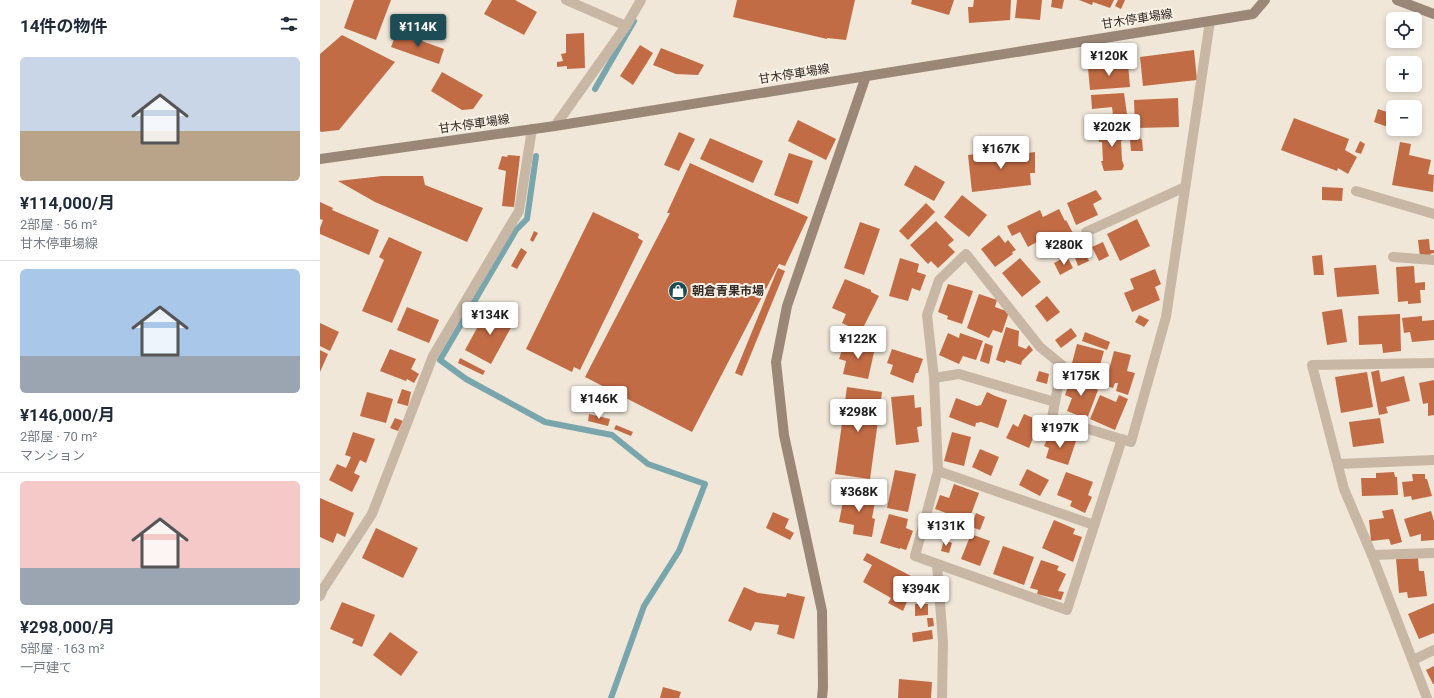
<!DOCTYPE html>
<html lang="ja">
<head>
<meta charset="utf-8">
<style>
  :root { --surface:#fff; --page:#f6f6f7; --text:#1f2937; --muted:#747a83; --line:#e0e1e3; --accent:#1d4c54 }
  body { margin:0; font-family:Roboto,"Noto Sans JP",sans-serif; background:var(--page); color:var(--text); height:100vh; display:flex; flex-direction:column; font-size:15px; white-space:nowrap }
  * { box-sizing:border-box; margin:0 }
  p { font-size:13px; color:var(--muted) }
  .icon { flex:none; width:22px; height:22px; fill:none; stroke:currentColor; stroke-width:2; stroke-linecap:round; stroke-linejoin:round }
  .map { position:relative; flex:1; overflow:hidden }
  .drawer { display:flex; flex-direction:column; background:var(--surface); width:320px }
  .drawer>* { flex:none }
  .fabs { position:absolute; left:1066px; top:12px; display:grid; gap:8px }
  .fabs a { display:grid; place-items:center; width:36px; height:36px; border-radius:6px; background:var(--surface); box-shadow:0 2px 6px #0003; font-size:20px }
  .price { position:absolute; translate:-50% -34px; padding:0 9px; border-radius:4px; background:#fff; color:#222; font-size:13px; line-height:26px; filter:drop-shadow(0 1px 2px #0008) }
  .price::after { content:''; position:absolute; left:50%; top:24px; width:12px; height:9px; margin-left:-6px; background:inherit; clip-path:polygon(0 0,100% 0,50% 100%) }
  .price.on { background:var(--accent); color:#fff }
  ul { padding:0; list-style:none }
  li { display:grid; align-content:center; gap:8px; height:212px; padding:0 20px }
  li+li { border-top:1px solid var(--line) }
  li span { display:grid; place-items:center; height:124px; border-radius:6px; color:#555 }
  li>.icon { margin-inline-start:auto }
  span .icon { width:72px; height:72px; fill:#fffc; stroke-width:1 }
  li b { font-size:17px }
  h2 { display:flex; justify-content:space-between; align-items:center; height:48px; padding:0 20px; font-size:17px }
  main { display:flex; flex:1; min-height:0 }
  .map>svg:first-child { display:block }
  .lines { fill:none; stroke-linecap:round; stroke-linejoin:round }
  .stream { stroke:#79a6ac; stroke-width:6 }
  .building { fill:#c26c45 }
  .street { stroke:#c8b7a5; stroke-width:10 }
  .secondary { stroke:#9b8777; stroke-width:10 }
  .labels { text-anchor:middle; dominant-baseline:central; stroke-width:4; stroke-linejoin:round; paint-order:stroke }
  .street-label { font-size:12px; fill:#342b26; stroke:#f8f1e5 }
  .poi-label { font-size:12px; font-weight:bold; fill:#342b26; stroke:#f8f1e5; text-anchor:start }
</style>
</head>
<body>
<main>
<section class="drawer">
<h2>14件の物件<svg class="icon" aria-label="filters" viewBox="0 0 24 24"><path d="M4 7h16M4 17h16"/><circle cx="9" cy="7" r="2"/><circle cx="15" cy="17" r="2"/></svg></h2>
<ul>
<li><span style="background:linear-gradient(#c9d6e8 60%,#b9a48a 0)"><svg class="icon" aria-label="home" viewBox="0 0 24 24"><path d="M3 11l9-7 9 7M6 9v11h12V9"/></svg></span><div><b>¥114,000/月</b><p>2部屋 · 56 m²</p><p>甘木停車場線</p></div></li>
<li><span style="background:linear-gradient(#a9c7e8 70%,#9aa5b1 0)"><svg class="icon" aria-label="home" viewBox="0 0 24 24"><path d="M3 11l9-7 9 7M6 9v11h12V9"/></svg></span><div><b>¥146,000/月</b><p>2部屋 · 70 m²</p><p>マンション</p></div></li>
<li><span style="background:linear-gradient(#f6c9c9 70%,#9aa5b1 0)"><svg class="icon" aria-label="home" viewBox="0 0 24 24"><path d="M3 11l9-7 9 7M6 9v11h12V9"/></svg></span><div><b>¥298,000/月</b><p>5部屋 · 163 m²</p><p>一戸建て</p></div></li>
</ul>
</section>
<div class="map">
<svg width="1114" height="698" viewBox="0 0 1114 698">
  <rect width="100%" height="100%" fill="#f0e7d9"/>
  <g class="lines">
    <g class="stream">
      <path d="M275 89 314 21"/>
      <path d="M216 156 207 219 196 230 120 360 146 379 225 422 292 435 328 464 385 484 359 551 324 606 291 698"/>
    </g>
  </g>
  <g class="building">
    <path d="M34 0H71L56 40 24 28Z"/>
    <path d="M172 0H195L217 12 204 35 164 14Z"/>
    <path d="M417 0H535L526 40 507 38V39L413 17Z"/>
    <path d="M592 0H634L629 15 591 4Z"/>
    <path d="M654 0H691L690 20 649 23 648 7H653Z"/>
    <path d="M697 0H722L720 20 695 18Z"/>
    <path d="M732 0H744L742 9 731 7Z"/>
    <path d="M759 0H794L790 8 773 2 772 5Z"/>
    <path d="M798 0H805L801 9 795 6Z"/>
    <path d="M77 32 124 49 119 64 71 47Z"/>
    <path d="M264 33 265 68 247 69V66L237 67V62L243 61 241 54 246 53V34Z"/>
    <path d="M22 35 75 62 19 130 1 132 0 131V54Z"/>
    <path d="M320 45 333 53 313 85 300 76Z"/>
    <path d="M341 48 384 65 378 75 356 74 333 65Z"/>
    <path d="M874 50 877 80 823 86 820 57Z"/>
    <path d="M808 64 810 87 770 90 768 68Z"/>
    <path d="M122 72 163 95 153 109 142 110 111 91Z"/>
    <path d="M804 93 808 121 794 123 792 107 772 109 771 95Z"/>
    <path d="M858 98 859 127 815 128 814 100Z"/>
    <path d="M1058 109 1073 114V129L1054 122Z"/>
    <path d="M974 118 1029 139 1025 150 1037 157 1028 174 1018 168 1017 171 961 150Z"/>
    <path d="M478 120 516 139 506 160 468 141Z"/>
    <path d="M801 126 803 140 801 141 802 160 804 166 802 170 784 171 781 161H783L782 142H779L778 128Z"/>
    <path d="M818 131 821 140 822 139 823 151H811L810 140H813L811 133Z"/>
    <path d="M359 132 375 139 359 171 344 165Z"/>
    <path d="M390 138 443 161 433 183 380 159Z"/>
    <path d="M1040 141 1045 144 1041 154 1035 152Z"/>
    <path d="M1080 142 1091 144 1089 155 1111 160 1108 174 1114 175 1113 192 1072 185Z"/>
    <path d="M707 148 708 153 715 152V173H710L711 185 652 192 648 155Z"/>
    <path d="M469 153 493 161 478 204 454 195Z"/>
    <path d="M188 155 200 156 194 207 182 206 186 171 178 169 182 156 187 157Z"/>
    <path d="M370 163 488 217 465 266 459 264 372 432 265 377 350 213H347Z"/>
    <path d="M595 165 625 182 614 201 584 185Z"/>
    <path d="M62 176H103L105 185 163 208 147 242 55 202 18 181Z"/>
    <path d="M1002 187 1023 188 1022 201 1002 200Z"/>
    <path d="M776 190 782 199 773 204 778 215 756 225 747 203Z"/>
    <path d="M642 195 667 215 649 237 624 217Z"/>
    <path d="M0 202 13 208 12 210 59 230 49 255 0 234V228L3 220 0 219Z"/>
    <path d="M606 203 615 212 588 240 579 231Z"/>
    <path d="M739 209 745 221 746 220 753 233 733 242 729 235 708 247 700 232 692 236 687 226 720 210 723 217Z"/>
    <path d="M273 212 319 234 318 238 323 241 260 370 254 367 252 372 206 349Z"/>
    <path d="M817 219 830 246 800 261 787 234Z"/>
    <path d="M616 221 634 240 628 245 635 252 618 268 611 261 608 264 590 245Z"/>
    <path d="M540 222 560 229 544 275 524 268Z"/>
    <path d="M214 231 218 233 213 242 210 240Z"/>
    <path d="M679 235 685 243 688 240 696 250 692 252 693 254 675 267 661 249Z"/>
    <path d="M69 237 102 252 72 323 42 311 64 260 59 257Z"/>
    <path d="M1109 239 1110 250H1114V253L1110 254 1111 256 1100 257 1098 240Z"/>
    <path d="M783 242 789 256 779 261 772 247Z"/>
    <path d="M201 248 207 252 197 269 191 266Z"/>
    <path d="M764 250 769 261 758 266 754 255Z"/>
    <path d="M1002 255 1004 275H994L992 256Z"/>
    <path d="M747 256 753 268 740 275 734 263Z"/>
    <path d="M580 258 599 264 597 272 606 275 600 291 592 288 588 301 569 296Z"/>
    <path d="M700 258 721 282 702 297 682 273Z"/>
    <path d="M1056 265 1059 294 1017 297 1014 268Z"/>
    <path d="M1094 266 1095 283 1105 282V290H1100L1101 303 1088 304V301L1078 302 1076 267Z"/>
    <path d="M458 268 465 271 422 376 415 373Z"/>
    <path d="M835 269 841 284 835 287 840 300 812 312 804 293 814 289 810 279Z"/>
    <path d="M525 279 551 290V292L559 296 541 332 522 323 526 314 512 308Z"/>
    <path d="M628 284 653 291 642 324 627 319 628 316 618 312Z"/>
    <path d="M659 294 677 300 675 307 689 312 682 333 673 330 669 338 647 328Z"/>
    <path d="M727 296 740 312 727 322 715 306Z"/>
    <path d="M87 307 119 320 109 343 77 330Z"/>
    <path d="M168 308 194 322 171 364 145 350Z"/>
    <path d="M1022 309 1027 342 1007 345 1002 312Z"/>
    <path d="M1080 314 1081 351 1063 353 1062 344 1039 345 1038 316Z"/>
    <path d="M819 315 829 320 824 327 815 322Z"/>
    <path d="M1102 316V321L1114 320V340L1092 342 1090 332 1084 333 1082 318Z"/>
    <path d="M0 323 19 332 10 351 0 346Z"/>
    <path d="M686 327 699 331 698 346 706 349 709 345 713 350 702 361 701 365 686 360 685 363 676 360Z"/>
    <path d="M751 328 757 336 741 348 735 340Z"/>
    <path d="M765 332 790 342 787 350 762 341Z"/>
    <path d="M628 333 639 338 640 333 663 341 656 360 643 356 639 364 619 355Z"/>
    <path d="M531 341 555 348 548 379 523 374 526 361 519 359 523 347 529 349Z"/>
    <path d="M665 343 673 346 669 364 660 361Z"/>
    <path d="M757 344 784 351 776 380 767 377 770 368 752 363Z"/>
    <path d="M70 349 96 359 91 369 99 374 94 383 87 379 86 381 60 371Z"/>
    <path d="M572 349 603 359 598 373H596L593 383 570 374 573 365 567 363Z"/>
    <path d="M0 350 8 354 0 372Z"/>
    <path d="M794 351 811 355 807 371 815 373 808 395 796 391 798 383H795L793 388 781 384 786 369 789 370Z"/>
    <path d="M140 358 165 371 163 375 138 363Z"/>
    <path d="M1059 370 1061 382 1084 376 1090 401 1066 407 1068 413 1059 415 1051 372Z"/>
    <path d="M719 371 729 374 727 384 716 381Z"/>
    <path d="M1047 372 1053 407 1021 413 1015 377Z"/>
    <path d="M752 376 778 386 777 390H778L767 419 747 411 752 398 745 395Z"/>
    <path d="M1114 380V415L1108 416V403L1103 404 1099 383Z"/>
    <path d="M527 387 562 392 550 479 515 474Z"/>
    <path d="M82 389 91 392 88 406 77 403Z"/>
    <path d="M47 392 73 399 66 423 40 416Z"/>
    <path d="M667 392 675 396 687 400 678 428 661 422 656 423 655 427 629 417 636 398 657 406 661 405Z"/>
    <path d="M594 395 595 408 601 407 602 426 597 427 599 442 576 445 571 397Z"/>
    <path d="M780 395 796 402 799 395 808 399 795 430 770 419Z"/>
    <path d="M269 414 290 419 288 426 268 421Z"/>
    <path d="M704 414 720 421 709 448 686 438 693 424 698 427Z"/>
    <path d="M75 418 83 421 78 431 70 428Z"/>
    <path d="M1060 418 1064 443 1033 447 1029 422Z"/>
    <path d="M296 425 313 432 311 436 294 429Z"/>
    <path d="M33 432 55 439 46 463 40 460 34 473 40 476 32 492 9 480 17 464 26 468 31 457 25 455Z"/>
    <path d="M632 432 651 437 644 466 624 461Z"/>
    <path d="M734 434 756 441 748 465 726 458 729 448 724 446 729 435 733 437Z"/>
    <path d="M660 449 679 457 671 476 652 467Z"/>
    <path d="M707 469 729 480 720 496 699 485Z"/>
    <path d="M575 470 596 474 588 512 567 508Z"/>
    <path d="M746 472 773 482 768 495 772 497 765 513 750 506 752 501 737 495Z"/>
    <path d="M1074 472 1075 477H1077L1078 495 1042 496 1041 478H1056V473Z"/>
    <path d="M1092 474H1105V479H1107L1112 496 1092 500 1091 496 1084 497 1082 482 1093 481Z"/>
    <path d="M634 484 659 493 646 528 627 521 629 514 615 509 620 495 629 498Z"/>
    <path d="M525 491 556 497 552 518 555 519 552 537 533 534 534 525 519 522Z"/>
    <path d="M0 498 34 513 25 537 17 533 13 543 0 537Z"/>
    <path d="M1073 509 1082 542 1071 545 1069 539 1051 541 1049 520 1064 518 1062 511Z"/>
    <path d="M1111 511 1114 521V540L1101 541V534L1090 537 1084 519Z"/>
    <path d="M453 512 469 519 465 528 474 533 470 540 446 528Z"/>
    <path d="M656 513 665 517 660 530 651 527Z"/>
    <path d="M569 514 588 519 586 528 593 531 586 550 580 548V549L560 543Z"/>
    <path d="M734 520 755 529 753 534 762 537 753 562 722 548Z"/>
    <path d="M56 528 98 548 83 578 42 558Z"/>
    <path d="M651 534 670 541 660 566 641 559Z"/>
    <path d="M624 540 632 543 629 553 621 551Z"/>
    <path d="M683 546 714 557 704 585 673 574Z"/>
    <path d="M547 553 591 576 582 593 589 597 583 611 568 603 571 598 543 582 552 565 543 560Z"/>
    <path d="M1098 558 1099 571H1104L1107 596 1088 598 1087 592 1079 593 1076 559Z"/>
    <path d="M721 560 739 566 737 570 746 574 738 591 744 592 741 600 717 594 718 590 710 588Z"/>
    <path d="M424 587 438 593 466 597 467 593 485 597 474 639 457 634 459 625 435 622 431 631 408 621Z"/>
    <path d="M22 602 55 615 42 647 32 643 34 639 10 629Z"/>
    <path d="M1114 603V633L1099 639 1088 614Z"/>
    <path d="M595 604H608V615L595 616Z"/>
    <path d="M607 618H613L614 626 608 627Z"/>
    <path d="M612 630 613 639 593 642 592 633Z"/>
    <path d="M70 632 98 652 81 676 53 655Z"/>
    <path d="M1114 666V684H1113L1106 670Z"/>
    <path d="M579 679 612 682 611 698H578Z"/>
    <path d="M343 687 361 692 359 698H340Z"/>
  </g>
  <g class="lines">
    <g class="street">
      <path d="M246 0 306 26"/>
      <path d="M235 126 306 26 321 0"/>
      <path d="M1036 191 1114 214"/>
      <path d="M766 232 865 187"/>
      <path d="M1073 257 1114 260"/>
      <path d="M614 378 618 471 595 556 747 610 802 439"/>
      <path d="M735 402 639 374 614 378 607 315 619 280 646 254 720 347 742 365 732 418 811 442 846 317 890 21"/>
      <path d="M1018 464 1114 460"/>
      <path d="M618 471 774 525"/>
      <path d="M1052 555 1114 553"/>
      <path d="M617 564 623 642 622 698"/>
      <path d="M0 596 3 589 52 514 113 356 199 211 212 129"/>
      <path d="M1093 660 1114 650"/>
      <path d="M1107 698 1052 555 1024 489 992 365 1114 363"/>
    </g>
    <g class="secondary">
      <path d="M1077 0 1114 14"/>
      <path d="M0 159 235 126 890 21 933 14 945 0"/>
      <path d="M502 698 503 687 502 611 464 435 456 362 467 306 546 76"/>
    </g>
  </g>
  <defs>
    <symbol id="shop-disc" viewBox="-11 -11 22 22"><circle r="9.5" fill="#1d4c54" stroke="#f8f1e5"/><path d="M-5-2.5h2.3a2.7 3.5 0 0 1 5.4 0H5L5.5 6h-11ZM-1.5-2.5h3a1.5 2.3 0 0 0-3 0Z" fill="#fff"/></symbol>
  </defs>
  <g fill-rule="evenodd">
    <use href="#shop-disc" x="347" y="280" width="22" height="22"/>
  </g>
  <g class="labels">
    <g class="street-label">
      <text transform="translate(817 19) rotate(-9)">甘木停車場線</text>
      <text transform="translate(474 74) rotate(-9)">甘木停車場線</text>
      <text transform="translate(154 124) rotate(-8)">甘木停車場線</text>
    </g>
    <g class="poi-label">
      <text x="372" y="291">朝倉青果市場</text>
    </g>
  </g>
</svg>
<div class="fabs">
<a><svg class="icon" aria-label="locate" viewBox="0 0 24 24"><circle cx="12" cy="12" r="6"/><path d="M12 2v4M12 18v4M2 12h4M18 12h4"/></svg></a>
<a>+</a>
<a>−</a>
</div>
<b class="price on" style="left:98px;top:48px">¥114K</b>
<b class="price" style="left:789px;top:77px">¥120K</b>
<b class="price" style="left:792px;top:148px">¥202K</b>
<b class="price" style="left:681px;top:170px">¥167K</b>
<b class="price" style="left:744px;top:266px">¥280K</b>
<b class="price" style="left:170px;top:336px">¥134K</b>
<b class="price" style="left:538px;top:360px">¥122K</b>
<b class="price" style="left:761px;top:397px">¥175K</b>
<b class="price" style="left:279px;top:420px">¥146K</b>
<b class="price" style="left:538px;top:433px">¥298K</b>
<b class="price" style="left:740px;top:449px">¥197K</b>
<b class="price" style="left:539px;top:513px">¥368K</b>
<b class="price" style="left:626px;top:547px">¥131K</b>
<b class="price" style="left:601px;top:610px">¥394K</b>
</div>
</main>
</body>
</html>
